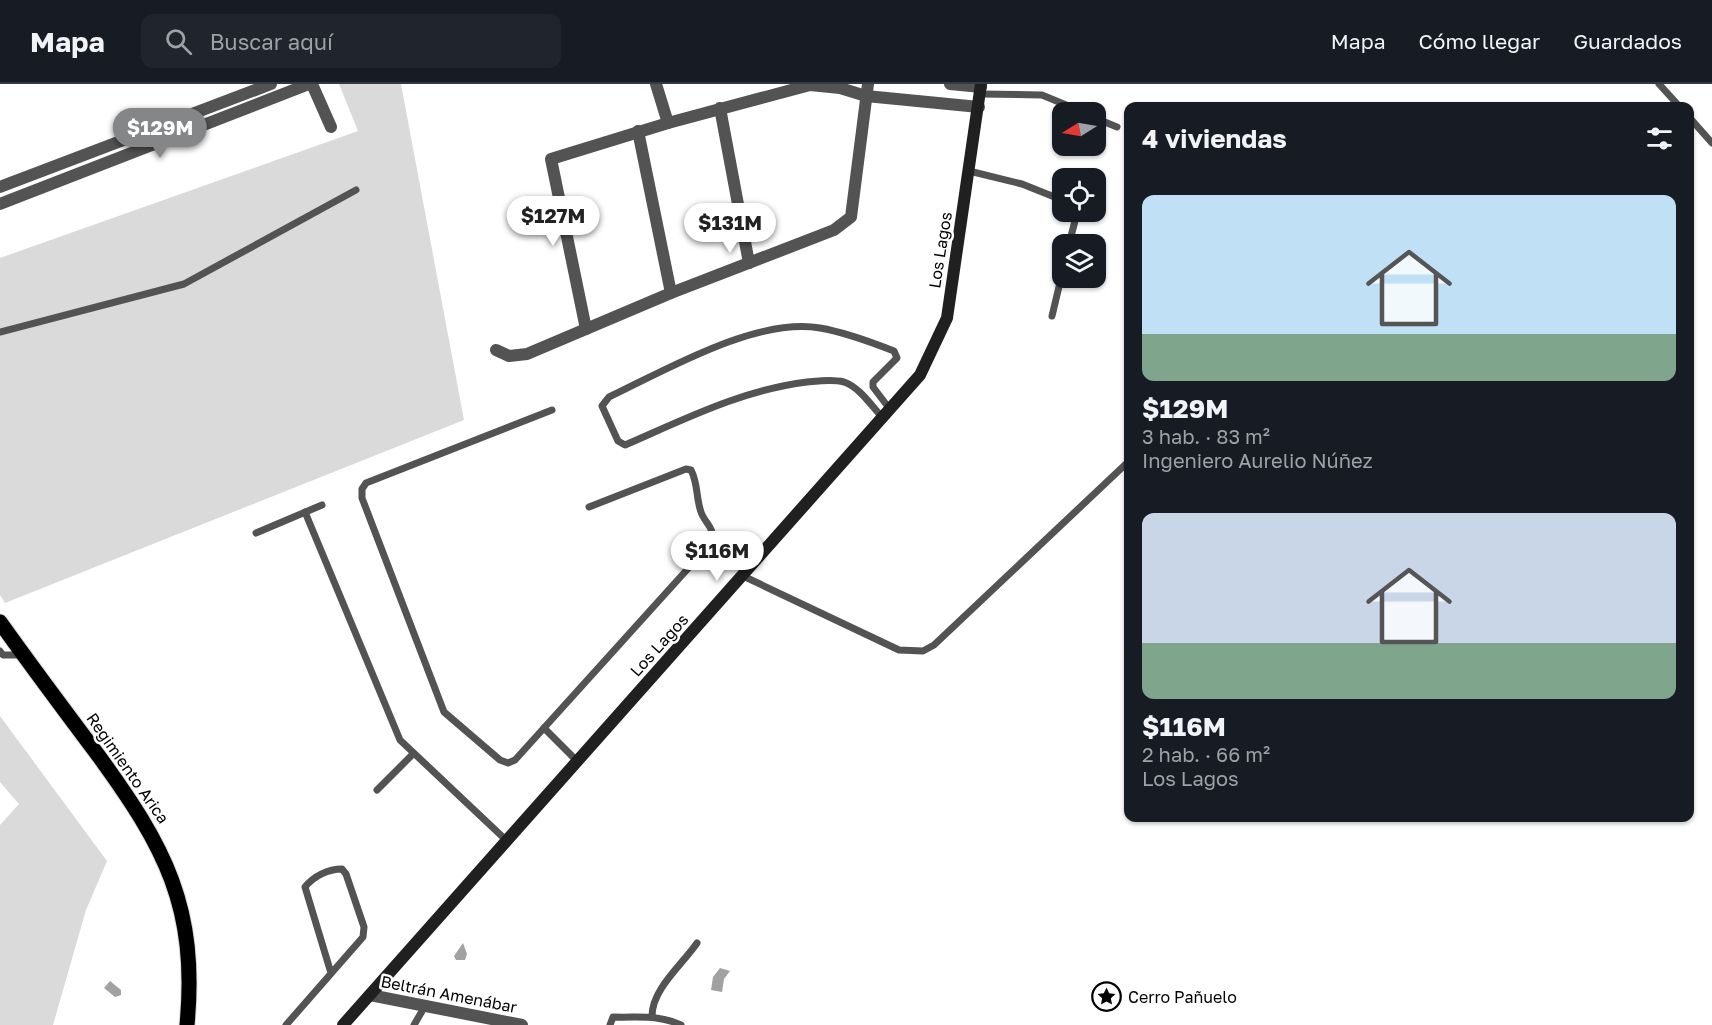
<!DOCTYPE html>
<html lang="es">
<head>
<meta charset="utf-8">
<style>
  :root { --surface:#171b24; --page:#20242c; --text:#f1f3f6; --muted:#9ea1a6; --line:#363941; --accent:#858687 }
  body { margin:0; font-family:"Golos Text",sans-serif; background:var(--page); color:var(--text); height:100vh; display:flex; flex-direction:column; font-size:22px; white-space:nowrap }
  * { box-sizing:border-box; margin:0 }
  p { font-size:20px; color:var(--muted) }
  .icon { flex:none; width:33px; height:33px; fill:none; stroke:currentColor; stroke-width:2; stroke-linecap:round; stroke-linejoin:round }
  .map { position:relative; flex:1; overflow:hidden }
  .side { position:absolute; left:1124px; top:18px; width:570px; height:720px; display:flex; flex-direction:column; background:var(--surface); border-radius:12px; box-shadow:0 2px 4px #0004 }
  .side>* { flex:none }
  .needle { width:39px; rotate:259deg }
  .buttons { position:absolute; left:1052px; top:18px; display:grid; gap:12px }
  .buttons a { display:grid; place-items:center; width:54px; height:54px; border-radius:12px; background:var(--surface); box-shadow:0 2px 4px #0004; font-size:30px }
  .price { position:absolute; translate:-50% -51px; padding:0 14px; border-radius:21px; background:#fff; color:#222; font-size:20px; line-height:39px; filter:drop-shadow(0 2px 3px #0008) }
  .price::after { content:''; position:absolute; left:50%; top:36px; width:18px; height:14px; margin-left:-9px; background:inherit; clip-path:polygon(0 0,100% 0,50% 100%) }
  .price.selected { background:var(--accent); color:#fff }
  ul { padding:0; list-style:none }
  li { display:grid; align-content:center; gap:12px; height:318px; padding:0 18px }
  li span { display:grid; place-items:center; height:186px; border-radius:12px; color:#555 }
  li>.icon { margin-inline-start:auto }
  span .icon { width:108px; height:108px; fill:#fffc; stroke-width:1 }
  li b { font-size:26px }
  h2 { display:flex; justify-content:space-between; align-items:center; height:72px; padding:0 18px; font-size:26px }
  header { display:flex; align-items:center; gap:36px; box-sizing:border-box; height:84px; padding:0 30px; background:var(--surface); border-bottom:2px solid var(--line) }
  header strong { font-size:28px }
  nav { display:flex; gap:33px; margin-inline-start:auto; font-size:21px }
  .search { width:420px; height:54px; background:var(--page); display:flex; align-items:center; gap:15px; box-sizing:border-box; padding:0 21px; border-radius:12px; color:var(--muted); font-size:22px }
  .map>svg:first-child { display:block }
  .green { fill:#dadada }
  .water { fill:#a1a1a1 }
  .lines { fill:none; stroke-linecap:round; stroke-linejoin:round }
  .primary-casing { stroke:#dbdbdb; stroke-width:17 }
  .service { stroke:#535353; stroke-width:7 }
  .minor { stroke:#535353; stroke-width:12 }
  .secondary { stroke:#202020; stroke-width:12 }
  .primary { stroke:#000; stroke-width:15 }
  .labels { text-anchor:middle; dominant-baseline:central; stroke-width:5; stroke-linejoin:round; paint-order:stroke }
  .street-label { font-size:16px; fill:#000; stroke:#fff }
  .poi-label { font-size:16px; fill:#000; stroke:#fff; text-anchor:start }
</style>
</head>
<body>
<header>
<strong>Mapa</strong>
<div class="search"><svg class="icon" aria-label="search" viewBox="0 0 24 24"><circle cx="10" cy="10" r="6"/><path d="M15 15l6 6"/></svg>Buscar aquí</div>
<nav><a>Mapa</a><a>Cómo llegar</a><a>Guardados</a></nav>
</header>
<div class="map">
<svg width="1712" height="941" viewBox="0 0 1712 941">
  <rect width="100%" height="100%" fill="#fff"/>
  <g class="green">
    <path d="M339 0H401L464 336 5 519 0 511V174L358 47Z"/>
    <path d="M0 632 107 777 86 826 53 941H0V741L19 720 0 698Z"/>
  </g>
  <g class="water">
    <path d="M463 859 467 870 465 876H456L454 872Z"/>
    <path d="M720 884 730 887 724 895 722 908 711 906 713 893Z"/>
    <path d="M110 897 121 906V911L115 913 104 904Z"/>
  </g>
  <g class="lines">
    <defs>
      <path id="primary" d="M0 538C32 583 65 627 98 671 165 763 198 823 187 941"/>
    </defs>
    <use href="#primary" class="primary-casing"/>
    <g class="service">
      <path d="M1659 0 1679 22"/>
      <path d="M980 10 1042 11 1083 28"/>
      <path d="M1689 33 1712 59"/>
      <path d="M1095 34 1117 43"/>
      <path d="M969 87 1022 100 1062 116"/>
      <path d="M1069 160 1076 133 1074 128"/>
      <path d="M1052 232 1062 190"/>
      <path d="M0 248 184 200 356 106"/>
      <path d="M552 326 366 399 362 405V414L444 628 500 676 508 679 515 676 712 458C715 443 705 440 701 428 696 414 698 399 691 386L686 385 589 423"/>
      <path d="M881 332C871 321 859 303 844 298 832 295 819 297 807 298 742 306 685 335 625 361L618 357 602 322 609 313C666 286 756 233 820 244 844 248 871 258 894 267L897 274 873 298V303L889 324"/>
      <path d="M305 428 400 656 507 757"/>
      <path d="M256 449 322 421"/>
      <path d="M743 492 899 566 923 567 934 561 1128 378"/>
      <path d="M0 567 3 571H23"/>
      <path d="M544 644 577 677"/>
      <path d="M377 706 413 670"/>
      <path d="M652 932C652 905 682 881 697 859"/>
      <path d="M286 941 363 853 364 843 346 790 342 785C328 785 314 792 305 803L331 889"/>
      <path d="M414 941 425 922"/>
      <path d="M610 941 613 933C638 934 658 930 681 941"/>
    </g>
    <g class="minor">
      <path d="M312 0 331 43"/>
      <path d="M656 0 668 39"/>
      <path d="M950 0 981 3"/>
      <path d="M720 24 749 179"/>
      <path d="M638 47 671 209"/>
      <path d="M0 103 271 0"/>
      <path d="M0 120 309 0"/>
      <path d="M586 245 551 75 668 39 810 1 840 4 866 12 979 23"/>
      <path d="M496 266 509 272 527 270 671 209 834 146 851 133 868 0"/>
      <path d="M370 911 522 941"/>
    </g>
    <path class="secondary" d="M343 941 920 291 947 234 981 0"/>
    <use href="#primary" class="primary"/>
  </g>
  <defs>
    <symbol id="sight-ring" viewBox="-11 -11 22 22"><circle r="9.5" fill="#fff" stroke="#000" stroke-width="1.5"/><path d="M0-6L1.8-2.2L6-1.7L2.9 1.2L3.7 5.4L0 3.3L-3.7 5.4L-2.9 1.2L-6-1.7L-1.8-2.2Z" fill="#000"/></symbol>
  </defs>
  <g fill-rule="evenodd">
    <use href="#sight-ring" x="1090" y="896" width="33" height="33"/>
  </g>
  <g class="labels">
    <g class="street-label">
      <text transform="translate(940 166) rotate(-81)">Los Lagos</text>
      <text transform="translate(659 561) rotate(-48)">Los Lagos</text>
      <text transform="translate(128 684) rotate(55)">Regimiento Arica</text>
      <text transform="translate(449 910) rotate(11)">Beltrán Amenábar</text>
    </g>
    <g class="poi-label">
      <text x="1128" y="913">Cerro Pañuelo</text>
    </g>
  </g>
</svg>
<div class="buttons">
<a><svg class="needle" viewBox="-14 -14 28 28"><path d="M0-13l5 13h-10z" fill="#e53935"/><path d="M0 13l5-13h-10z" fill="#9ea1a6"/></svg></a>
<a><svg class="icon" aria-label="locate" viewBox="0 0 24 24"><circle cx="12" cy="12" r="6"/><path d="M12 2v4M12 18v4M2 12h4M18 12h4"/></svg></a>
<a><svg class="icon" aria-label="layers" viewBox="0 0 24 24"><path d="M12 4l9 5-9 5-9-5zM3 14l9 5 9-5"/></svg></a>
</div>
<b class="price selected" style="left:160px;top:75px">$129M</b>
<b class="price" style="left:553px;top:163px">$127M</b>
<b class="price" style="left:730px;top:170px">$131M</b>
<b class="price" style="left:717px;top:498px">$116M</b>
<section class="side">
<h2>4 viviendas<svg class="icon" aria-label="filters" viewBox="0 0 24 24"><path d="M4 7h16M4 17h16"/><circle cx="9" cy="7" r="2"/><circle cx="15" cy="17" r="2"/></svg></h2>
<ul>
<li><span style="background:linear-gradient(#bfe0f5 75%,#7fa58c 0)"><svg class="icon" aria-label="home" viewBox="0 0 24 24"><path d="M3 11l9-7 9 7M6 9v11h12V9"/></svg></span><div><b>$129M</b><p>3 hab. · 83 m²</p><p>Ingeniero Aurelio Núñez</p></div></li>
<li><span style="background:linear-gradient(#c9d6e8 70%,#7fa58c 0)"><svg class="icon" aria-label="home" viewBox="0 0 24 24"><path d="M3 11l9-7 9 7M6 9v11h12V9"/></svg></span><div><b>$116M</b><p>2 hab. · 66 m²</p><p>Los Lagos</p></div></li>
</ul>
</section>
</div>
</body>
</html>
